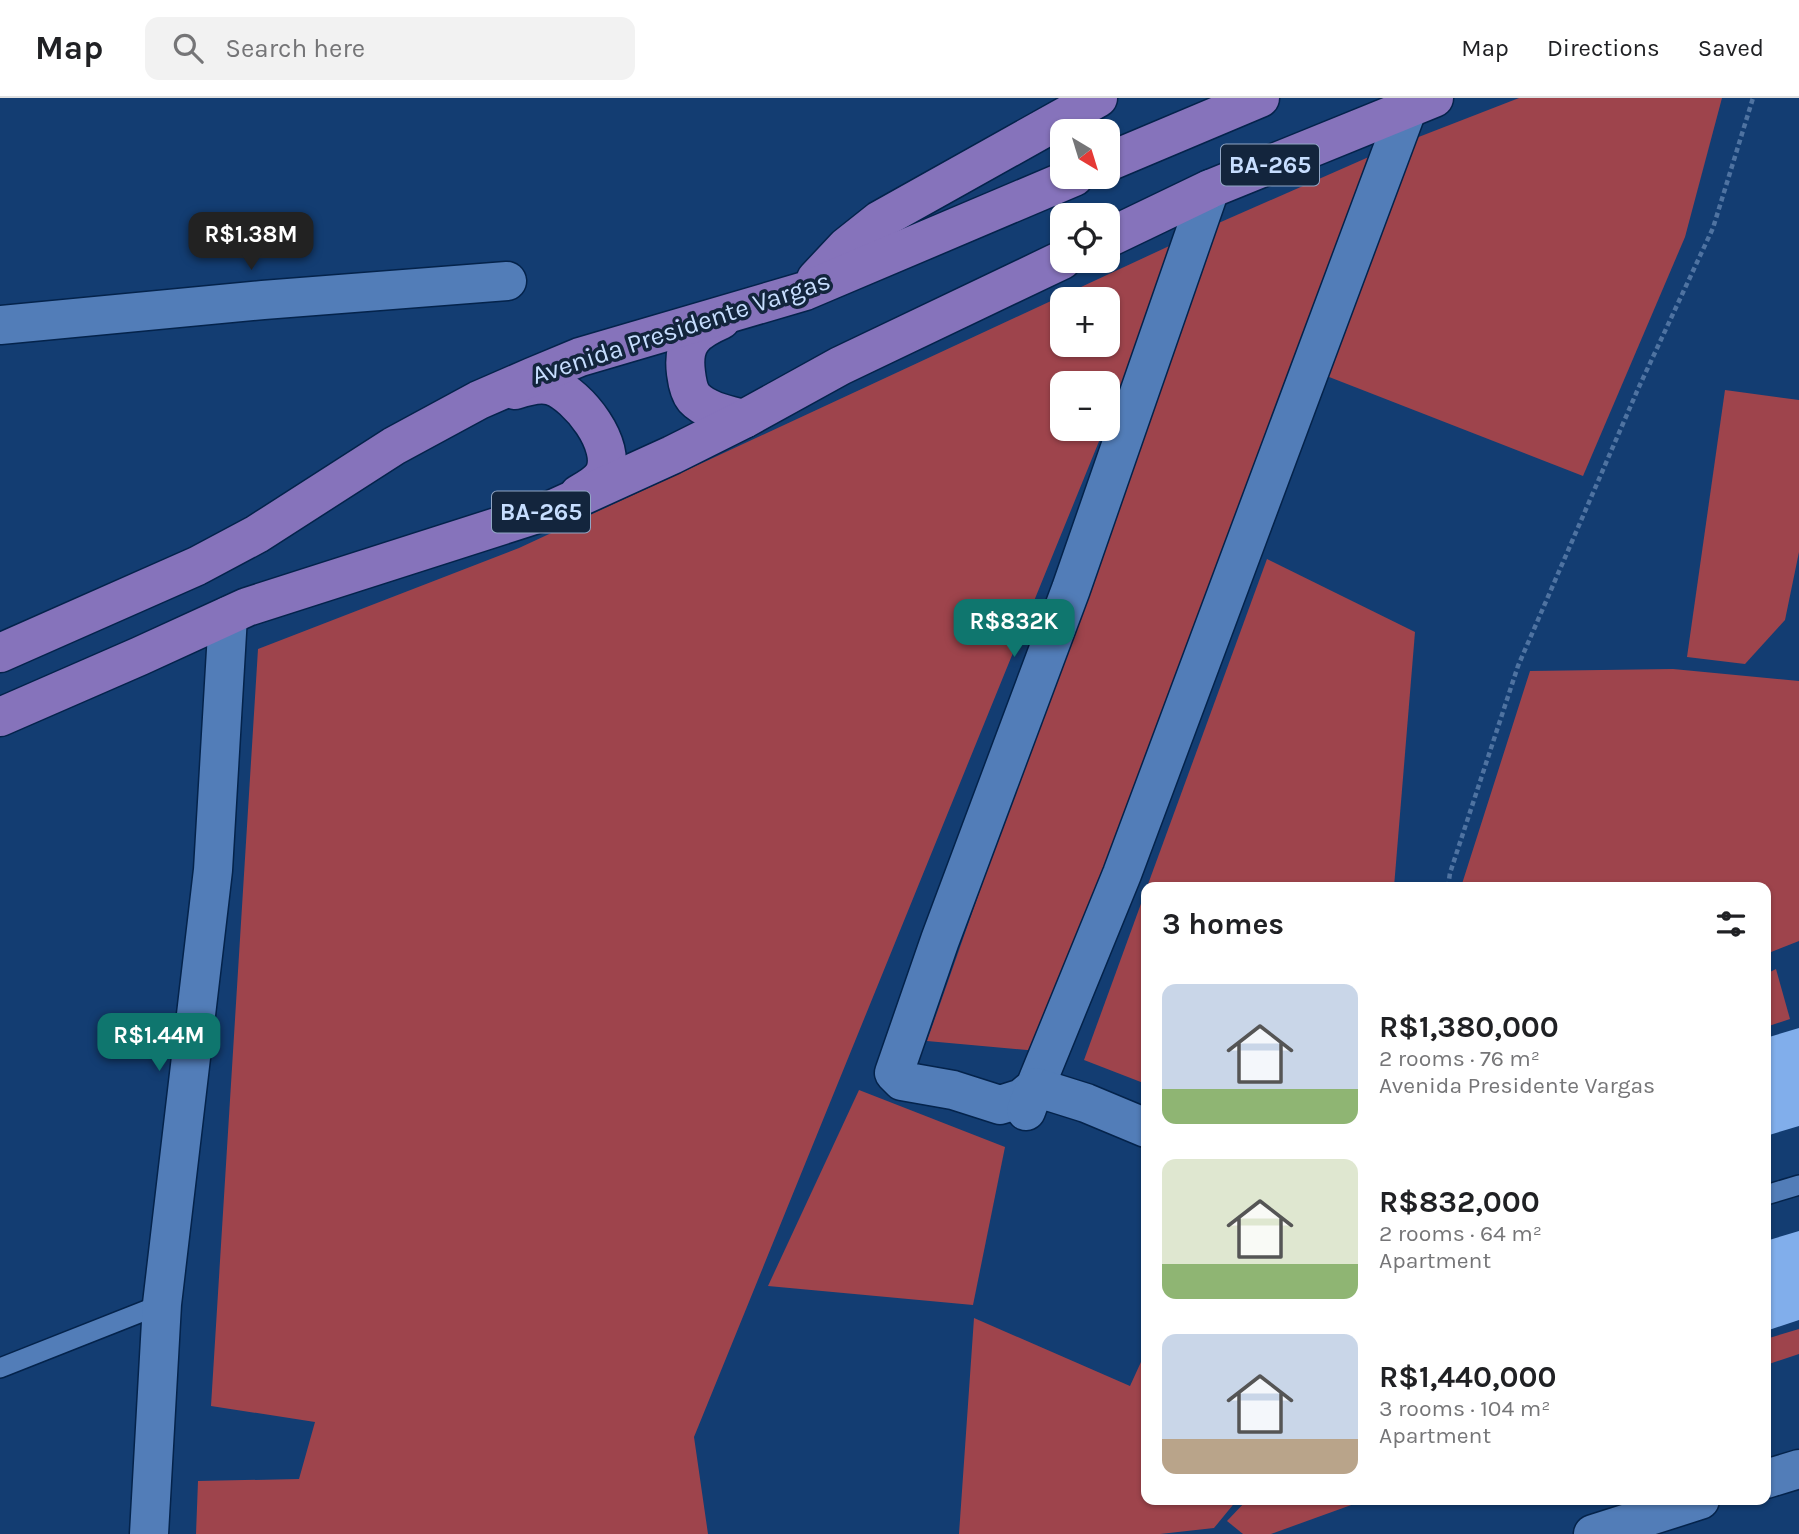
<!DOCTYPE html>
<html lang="en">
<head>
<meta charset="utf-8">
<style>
  :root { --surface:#fff; --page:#f2f2f2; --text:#202124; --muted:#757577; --line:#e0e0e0; --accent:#0f766e }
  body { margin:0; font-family:Karla,sans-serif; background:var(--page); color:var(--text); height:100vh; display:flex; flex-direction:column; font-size:26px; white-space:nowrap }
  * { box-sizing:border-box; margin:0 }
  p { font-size:23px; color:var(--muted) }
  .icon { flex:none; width:38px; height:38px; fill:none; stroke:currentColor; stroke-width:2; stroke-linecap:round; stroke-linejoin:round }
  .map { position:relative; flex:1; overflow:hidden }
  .drawer { position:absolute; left:1141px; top:784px; width:630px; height:623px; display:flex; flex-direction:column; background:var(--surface); border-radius:14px; box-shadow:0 2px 5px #0004 }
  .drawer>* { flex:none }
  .needle { width:46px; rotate:142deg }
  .tools { position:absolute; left:1050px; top:21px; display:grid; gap:14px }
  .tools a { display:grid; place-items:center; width:70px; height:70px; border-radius:14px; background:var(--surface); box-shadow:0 2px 5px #0004; font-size:35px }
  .price { position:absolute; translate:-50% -60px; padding:0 16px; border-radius:14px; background:var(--accent); color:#fff; font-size:23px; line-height:46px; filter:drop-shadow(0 2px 4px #0008) }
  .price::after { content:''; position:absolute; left:50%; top:42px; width:21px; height:16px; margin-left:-10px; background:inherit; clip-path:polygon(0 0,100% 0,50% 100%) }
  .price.selected { background:#222; color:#fff }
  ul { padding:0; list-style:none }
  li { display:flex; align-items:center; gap:21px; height:175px; padding:0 21px }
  li span { display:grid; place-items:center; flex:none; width:196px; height:140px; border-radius:14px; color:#555 }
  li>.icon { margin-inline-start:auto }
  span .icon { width:84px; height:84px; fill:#fffc; stroke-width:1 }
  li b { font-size:30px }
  h2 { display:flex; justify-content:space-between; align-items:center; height:84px; padding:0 21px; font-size:30px }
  header { display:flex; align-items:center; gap:42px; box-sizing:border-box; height:98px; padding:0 35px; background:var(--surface); border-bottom:2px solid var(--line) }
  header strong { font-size:33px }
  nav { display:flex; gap:38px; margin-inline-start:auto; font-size:24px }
  .search { width:490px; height:63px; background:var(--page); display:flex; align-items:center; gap:18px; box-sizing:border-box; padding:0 24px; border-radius:14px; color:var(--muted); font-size:26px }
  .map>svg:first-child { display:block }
  .green { fill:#9e444c; fill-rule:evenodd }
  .building { fill:#81aeeb }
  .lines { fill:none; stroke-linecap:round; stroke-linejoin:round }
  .service-casing { stroke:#04234b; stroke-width:22 }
  .minor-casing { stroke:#04234b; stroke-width:41 }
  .tertiary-casing { stroke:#04234b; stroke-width:41 }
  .primary-casing { stroke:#04234b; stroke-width:41 }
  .path { stroke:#4f73a1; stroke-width:4.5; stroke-dasharray:5 3.5; stroke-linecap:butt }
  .service { stroke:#527db8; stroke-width:19 }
  .minor { stroke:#527db8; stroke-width:38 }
  .tertiary { stroke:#527db8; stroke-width:38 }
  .primary { stroke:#8673bb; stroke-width:38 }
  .labels { text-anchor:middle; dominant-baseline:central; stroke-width:7; stroke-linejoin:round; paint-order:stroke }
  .shield { fill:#13253d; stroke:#91a6c5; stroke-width:2 }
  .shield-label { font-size:24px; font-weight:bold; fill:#c7deff }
  .street-label { font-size:26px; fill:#c7deff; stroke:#13253d }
</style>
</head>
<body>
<header>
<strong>Map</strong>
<div class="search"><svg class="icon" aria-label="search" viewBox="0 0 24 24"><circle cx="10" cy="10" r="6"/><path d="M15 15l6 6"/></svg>Search here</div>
<nav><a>Map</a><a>Directions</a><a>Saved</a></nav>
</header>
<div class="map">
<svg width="1799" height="1436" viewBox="0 0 1799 1436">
  <rect width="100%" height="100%" fill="#133d72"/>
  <g class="green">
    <path d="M1519 0H1722L1685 139 1583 378 1324 277 1416 40Z"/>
    <path d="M1371 58 1038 953 927 943 1214 127Z"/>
    <path d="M1180 143 1108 321V285H1062V331H1104L694 1339 708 1436H196L198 1383 299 1381 315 1324 211 1308 258 551 519 450ZM1062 201H1108V247H1062Z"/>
    <path d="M1725 292 1799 302V454L1785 522 1745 566 1687 559Z"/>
    <path d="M1267 461 1415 534 1394 789H1147Z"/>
    <path d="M1673 571 1799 583V843L1766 856V789H1461L1530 573Z"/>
    <path d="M1146 792V986L1084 962Z"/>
    <path d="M1776 871 1790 921 1766 929V876Z"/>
    <path d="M859 992 1005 1049 973 1207 768 1188Z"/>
    <path d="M974 1220 1130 1288 1146 1253V1402H1237L1214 1430 1160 1436H959Z"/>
    <path d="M1799 1231V1256L1766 1267V1241Z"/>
    <path d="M1247 1402H1358L1354 1406 1271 1436H1243L1227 1423Z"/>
  </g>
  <g class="building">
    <path d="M1799 930V1028L1766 1038V940Z"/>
    <path d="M1799 1133V1222L1766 1233V1143Z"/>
  </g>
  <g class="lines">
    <defs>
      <g id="service">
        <path d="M1766 1097 1799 1087"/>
        <path d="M0 1270 162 1206"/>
      </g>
      <g id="minor">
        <path d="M1210 91 1071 491 940 842 894 975 902 983 953 992 1000 1007 1022 1000 1035 989 1122 776 1407 12"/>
        <path d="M0 227 263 202 507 183"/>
        <path d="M1026 1013 1035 989 1086 1005 1146 1030"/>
        <path d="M1766 1381 1799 1371"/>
        <path d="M1593 1436 1700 1402"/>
      </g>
      <path id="tertiary" d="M149 1436 162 1206 213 772 228 518"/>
      <g id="primary">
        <path d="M1108 64 1260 0"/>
        <path d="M1108 140 1210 91 1434 0"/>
        <path d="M816 181 846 149 880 122 1098 0"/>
        <path d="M721 222C694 234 682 244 686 275 687 283 689 294 694 300 706 313 728 317 744 321"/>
        <path d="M515 292C527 288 540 284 552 288 578 297 618 348 604 376 599 385 588 391 579 396"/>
        <path d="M0 555 197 468 257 436 394 348 479 302 532 279 580 259 805 193 1074 79"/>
        <path d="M0 619 140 558 247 509 553 411 672 357 744 321 840 268 1062 162"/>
      </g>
    </defs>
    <use href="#service" class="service-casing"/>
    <use href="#minor" class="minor-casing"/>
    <use href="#tertiary" class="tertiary-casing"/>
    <use href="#primary" class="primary-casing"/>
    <path class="path" d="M1448 789 1450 775 1518 568 1638 291 1713 130 1753 0"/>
    <use href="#service" class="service"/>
    <use href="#minor" class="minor"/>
    <use href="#tertiary" class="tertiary"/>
    <use href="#primary" class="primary"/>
  </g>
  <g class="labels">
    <g class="shield">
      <rect x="1221" y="46.5" width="98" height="41" rx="5"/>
      <rect x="492" y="393.5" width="98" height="41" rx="5"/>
    </g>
    <g class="shield-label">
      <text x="1270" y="67">BA-265</text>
      <text x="541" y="414">BA-265</text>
    </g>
    <g class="street-label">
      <text transform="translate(681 230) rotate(-18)">Avenida Presidente Vargas</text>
    </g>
  </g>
</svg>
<div class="tools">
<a><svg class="needle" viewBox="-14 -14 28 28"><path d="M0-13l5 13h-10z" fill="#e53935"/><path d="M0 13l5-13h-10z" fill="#757577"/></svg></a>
<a><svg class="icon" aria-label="locate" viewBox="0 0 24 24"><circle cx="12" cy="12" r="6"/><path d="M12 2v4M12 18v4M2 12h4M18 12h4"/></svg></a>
<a>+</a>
<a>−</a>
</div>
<b class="price selected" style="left:251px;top:174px">R$1.38M</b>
<b class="price" style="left:1014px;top:561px">R$832K</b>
<b class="price" style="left:159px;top:975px">R$1.44M</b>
<section class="drawer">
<h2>3 homes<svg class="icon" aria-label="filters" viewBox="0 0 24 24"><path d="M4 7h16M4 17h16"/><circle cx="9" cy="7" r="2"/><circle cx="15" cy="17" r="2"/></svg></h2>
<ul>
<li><span style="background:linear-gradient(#c9d6e8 75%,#8fb573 0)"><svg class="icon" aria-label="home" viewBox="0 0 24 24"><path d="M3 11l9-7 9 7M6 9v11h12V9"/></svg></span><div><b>R$1,380,000</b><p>2 rooms · 76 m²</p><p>Avenida Presidente Vargas</p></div></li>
<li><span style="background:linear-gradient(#dfe7d0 75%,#8fb573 0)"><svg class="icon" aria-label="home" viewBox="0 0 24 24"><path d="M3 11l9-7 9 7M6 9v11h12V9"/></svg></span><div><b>R$832,000</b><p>2 rooms · 64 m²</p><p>Apartment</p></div></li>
<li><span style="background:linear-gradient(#c9d6e8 75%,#b9a48a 0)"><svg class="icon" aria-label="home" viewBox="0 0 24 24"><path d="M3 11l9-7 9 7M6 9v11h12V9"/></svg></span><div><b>R$1,440,000</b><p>3 rooms · 104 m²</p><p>Apartment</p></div></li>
</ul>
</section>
</div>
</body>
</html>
